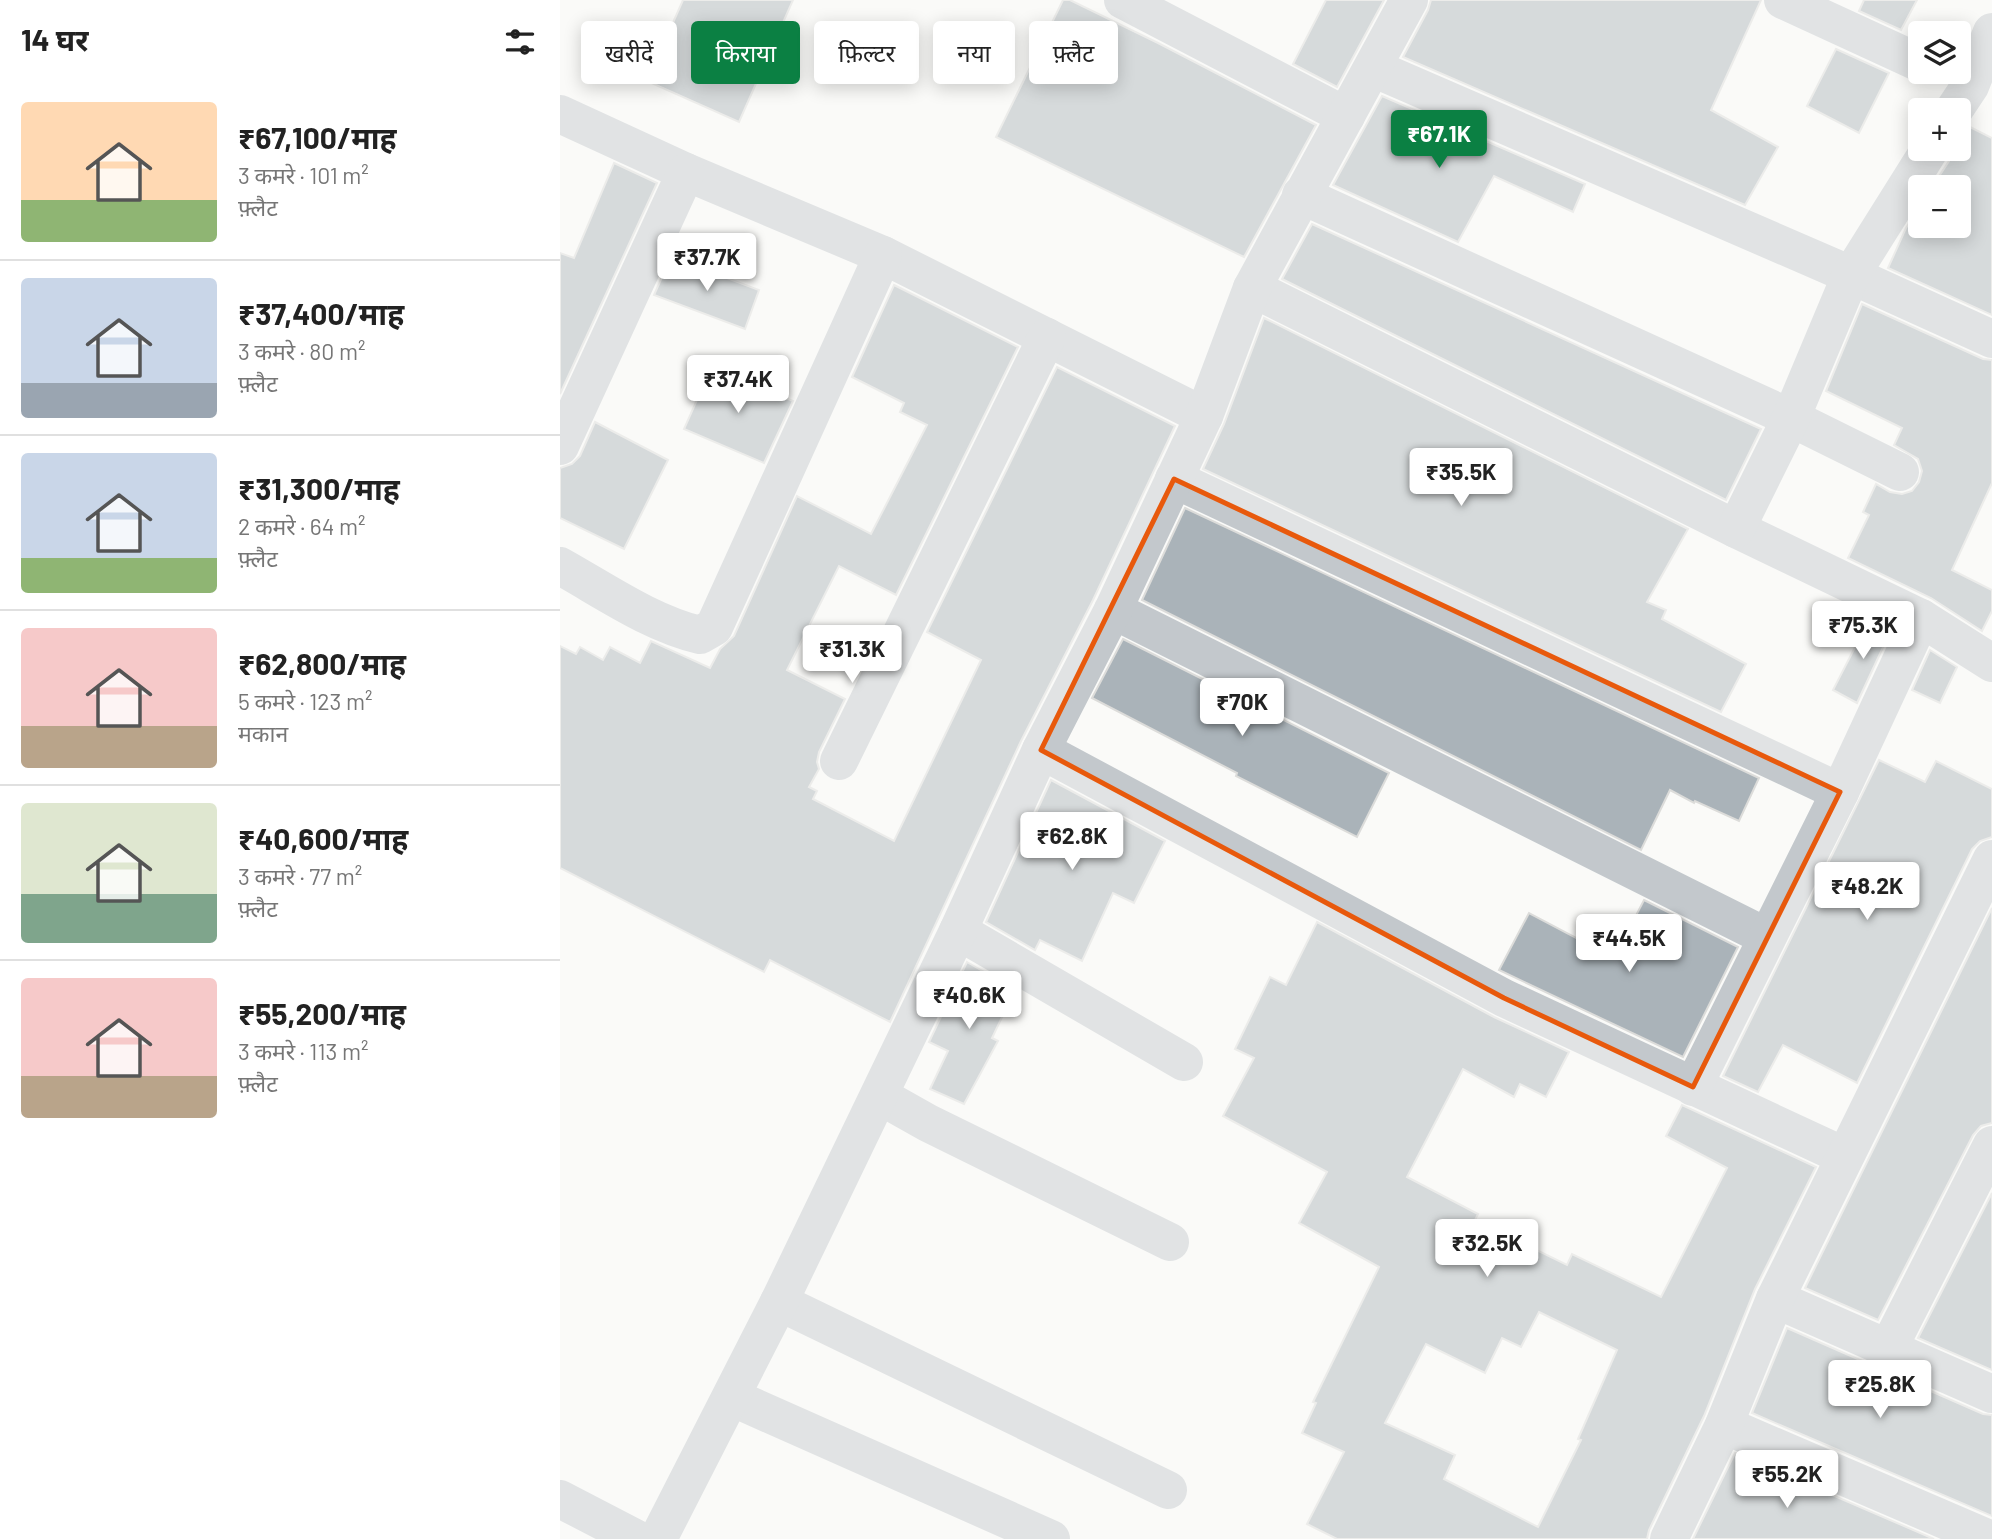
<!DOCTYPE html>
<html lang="hi">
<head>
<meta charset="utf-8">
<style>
  :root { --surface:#fff; --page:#f2f2f2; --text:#222; --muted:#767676; --line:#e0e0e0; --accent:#0b8043 }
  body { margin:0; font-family:Barlow,"Noto Sans Devanagari",sans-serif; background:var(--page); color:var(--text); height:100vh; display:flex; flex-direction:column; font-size:26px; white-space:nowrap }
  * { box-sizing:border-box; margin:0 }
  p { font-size:23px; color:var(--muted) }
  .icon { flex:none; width:38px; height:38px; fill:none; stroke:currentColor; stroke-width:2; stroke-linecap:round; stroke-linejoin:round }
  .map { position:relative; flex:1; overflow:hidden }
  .side { display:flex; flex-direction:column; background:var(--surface); width:560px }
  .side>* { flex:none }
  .top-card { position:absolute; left:21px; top:21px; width:665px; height:63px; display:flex; gap:14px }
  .controls { position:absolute; left:1348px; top:21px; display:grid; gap:14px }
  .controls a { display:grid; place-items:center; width:63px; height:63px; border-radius:7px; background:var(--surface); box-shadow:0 4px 18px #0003; font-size:35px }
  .price { position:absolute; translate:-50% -60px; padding:0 16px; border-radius:7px; background:#fff; color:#222; font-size:23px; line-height:46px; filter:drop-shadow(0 2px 4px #0008) }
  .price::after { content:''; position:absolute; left:50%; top:42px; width:21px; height:16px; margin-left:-10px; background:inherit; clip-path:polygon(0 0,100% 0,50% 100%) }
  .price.active { background:var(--accent); color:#fff }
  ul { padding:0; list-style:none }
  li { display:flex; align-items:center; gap:21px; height:175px; padding:0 21px }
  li+li { border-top:2px solid var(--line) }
  li span { display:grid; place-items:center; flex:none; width:196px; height:140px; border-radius:7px; color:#555 }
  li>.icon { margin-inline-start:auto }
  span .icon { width:84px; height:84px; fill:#fffc; stroke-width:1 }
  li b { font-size:30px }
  h2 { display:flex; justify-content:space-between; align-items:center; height:84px; padding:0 21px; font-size:30px }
  .pill { padding:0 24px; border-radius:7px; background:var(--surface); box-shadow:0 4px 18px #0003; font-size:24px; line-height:63px }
  .pill.active { background:var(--accent); color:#fff }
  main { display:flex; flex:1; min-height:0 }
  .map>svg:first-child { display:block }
  .building { fill:#aab3b9; stroke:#dcdcda; stroke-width:2; fill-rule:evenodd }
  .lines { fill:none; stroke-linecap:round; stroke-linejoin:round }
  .minor { stroke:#c3c8cc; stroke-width:38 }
  .marked { fill:none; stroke:#e8590c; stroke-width:5; stroke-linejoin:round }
</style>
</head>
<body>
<main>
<section class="side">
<h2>14 घर<svg class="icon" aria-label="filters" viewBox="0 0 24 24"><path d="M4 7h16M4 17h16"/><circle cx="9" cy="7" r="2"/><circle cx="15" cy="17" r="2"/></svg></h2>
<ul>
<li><span style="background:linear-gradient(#ffd9b3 70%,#8fb573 0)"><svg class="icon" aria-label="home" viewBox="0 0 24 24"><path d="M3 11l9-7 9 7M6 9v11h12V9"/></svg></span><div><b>₹67,100/माह</b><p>3 कमरे · 101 m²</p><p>फ़्लैट</p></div></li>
<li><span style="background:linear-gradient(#c9d6e8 75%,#9aa5b1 0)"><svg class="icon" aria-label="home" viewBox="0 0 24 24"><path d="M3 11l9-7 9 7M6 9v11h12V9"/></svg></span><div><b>₹37,400/माह</b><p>3 कमरे · 80 m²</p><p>फ़्लैट</p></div></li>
<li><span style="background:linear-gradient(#c9d6e8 75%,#8fb573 0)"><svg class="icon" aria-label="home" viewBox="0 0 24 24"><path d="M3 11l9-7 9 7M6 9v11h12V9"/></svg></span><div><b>₹31,300/माह</b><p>2 कमरे · 64 m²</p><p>फ़्लैट</p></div></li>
<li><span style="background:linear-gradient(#f6c9c9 70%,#b9a48a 0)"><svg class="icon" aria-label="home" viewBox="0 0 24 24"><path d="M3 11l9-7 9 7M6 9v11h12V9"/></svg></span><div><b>₹62,800/माह</b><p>5 कमरे · 123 m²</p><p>मकान</p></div></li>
<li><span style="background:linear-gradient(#dfe7d0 65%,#7fa58c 0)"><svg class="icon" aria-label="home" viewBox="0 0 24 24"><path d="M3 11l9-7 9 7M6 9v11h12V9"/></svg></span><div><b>₹40,600/माह</b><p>3 कमरे · 77 m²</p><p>फ़्लैट</p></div></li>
<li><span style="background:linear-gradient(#f6c9c9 70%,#b9a48a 0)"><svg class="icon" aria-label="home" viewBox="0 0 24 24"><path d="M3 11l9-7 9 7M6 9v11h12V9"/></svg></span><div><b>₹55,200/माह</b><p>3 कमरे · 113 m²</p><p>फ़्लैट</p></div></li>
</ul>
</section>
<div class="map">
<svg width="1432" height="1539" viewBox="0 0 1432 1539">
  <rect width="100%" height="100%" fill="#fafaf8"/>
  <g class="building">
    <path d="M123 0H233L179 122 87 81Z"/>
    <path d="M503 0H510L598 43 756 125 684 257 436 137Z"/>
    <path d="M766 0H824L777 87 733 64Z"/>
    <path d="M871 0H1201L1151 110 1218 147 1185 205 843 57 868 10Z"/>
    <path d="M1304 0H1357L1341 30 1299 11Z"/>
    <path d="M1276 49 1329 73 1299 133 1247 106Z"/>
    <path d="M822 96 1025 184 1013 212 934 176 898 242 773 185Z"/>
    <path d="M1408 126 1432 138V315L1328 268 1346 228 1360 207V226H1398V187H1372L1389 161 1392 149H1398V131Z"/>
    <path d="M54 163 97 183 0 394V253L14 258Z"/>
    <path d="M752 224 1201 429 1166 500 722 279Z"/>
    <path d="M111 257 199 290 185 329 94 295Z"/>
    <path d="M334 285 458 347 336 595 279 566 227 670 285 699 259 752 257 762 259 769 249 787 257 791 253 799 334 841 421 660 367 632 497 367 615 426 533 600 461 741 330 1022 210 960 204 972 0 868V646L16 654 20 647 43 660 50 647 80 663 91 641 150 668 160 649 174 636 237 496 311 534 367 425 340 412 344 403 292 377Z"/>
    <path d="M1302 304 1423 359 1432 360V483L1392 570 1432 590V611L1422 631 1371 598 1288 558 1309 515 1303 512 1316 484 1330 492 1342 494 1352 491 1359 482 1362 471 1358 459 1334 445 1342 428 1266 391Z"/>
    <path d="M704 318 1128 529 1087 602 1106 610 1102 619 1186 664 1161 712 643 469 664 424Z"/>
    <path d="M152 366 233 401 204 463 124 429Z"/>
    <path d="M35 422 108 460 64 549 0 518V468L12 464 20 456Z"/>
    <path d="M625 508 1199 778 1179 821 1135 801 1134 803 1110 790 1081 850 582 600Z"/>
    <path d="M1310 618 1332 628 1297 703 1273 690Z"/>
    <path d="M563 639 829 773 797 837 676 776 677 773 532 698Z"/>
    <path d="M1370 650 1397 667 1380 703 1352 690Z"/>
    <path d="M1319 760 1365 782 1376 761 1432 789V837L1420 841 1412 849 1297 1083 1223 1045 1198 1092 1163 1076Z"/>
    <path d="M491 780 605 841 574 903 553 893 522 961 480 940 475 950 426 922Z"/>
    <path d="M1084 900 1178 947 1123 1057 939 970 969 913 1054 958Z"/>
    <path d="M1432 908V1123L1421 1126 1413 1135 1318 1320 1245 1288Z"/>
    <path d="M757 922 934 1017 1009 1052 986 1097 960 1084 954 1097 903 1069 847 1177 918 1214 915 1220 1007 1265 1012 1254 1101 1297 1167 1168 1106 1136 1122 1105 1256 1167 1195 1289 1144 1416 1089 1530 1087 1539H777L747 1524 784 1452 742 1433 756 1403 753 1402 819 1267 739 1223 767 1172 663 1116 694 1058 675 1049 710 977 726 985ZM979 1312 1057 1350 1018 1439 1021 1440 978 1527 884 1479 895 1455 825 1423 866 1344 925 1373 942 1338 961 1347Z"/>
    <path d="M407 962 455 990 432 1038 438 1041 404 1104 370 1089 388 1051 369 1042Z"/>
    <path d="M1432 1193V1370L1358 1338Z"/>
    <path d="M1227 1328 1423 1414 1432 1415V1516L1192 1413Z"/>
    <path d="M1175 1453 1374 1539H1133Z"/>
  </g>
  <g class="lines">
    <g class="minor">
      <path d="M563 0 786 116"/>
      <path d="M1223 0 1360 63"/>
      <path d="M813 68 1291 275 1432 339"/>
      <path d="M1394 110 1410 86 1432 32"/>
      <path d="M0 114 126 172 323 255 644 416"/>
      <path d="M741 195 1231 418 1340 472"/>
      <path d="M692 288 1176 529 1361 618 1432 663"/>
      <path d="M0 446 126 172"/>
      <path d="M614 479 1280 792"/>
      <path d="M1176 529 1231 418 1291 275 1370 149"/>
      <path d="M0 566C45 591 90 623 140 635L154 627 323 255"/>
      <path d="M553 610 1207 937"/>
      <path d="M481 750 944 998 1284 1156"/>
      <path d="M279 761 487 337"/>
      <path d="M398 931 624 1062"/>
      <path d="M1133 1087 1280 792 1361 618"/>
      <path d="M320 1096 368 1123 610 1242"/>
      <path d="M1215 1299 1432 1394"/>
      <path d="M219 1302 608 1490"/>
      <path d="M1328 1349 1432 1145"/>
      <path d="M171 1397 491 1539"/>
      <path d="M1164 1425 1429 1539"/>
      <path d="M0 1499 77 1539"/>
      <path d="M98 1539 219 1302 398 931 481 750 553 610 644 416 692 288 849 0"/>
      <path d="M1109 1539 1164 1425 1215 1299 1432 859"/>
    </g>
  </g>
  <path d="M0 0H1432V1539H0ZM614 479 1280 792 1133 1087 944 998 481 750Z" fill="#fafaf8" fill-opacity=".55" fill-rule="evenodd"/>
  <path class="marked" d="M614 479 1280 792 1133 1087 944 998 481 750Z"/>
</svg>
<div class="controls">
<a><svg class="icon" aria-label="layers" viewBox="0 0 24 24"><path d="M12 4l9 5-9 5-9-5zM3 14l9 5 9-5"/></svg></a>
<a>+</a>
<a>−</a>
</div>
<b class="price active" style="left:879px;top:170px">₹67.1K</b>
<b class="price" style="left:147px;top:293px">₹37.7K</b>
<b class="price" style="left:178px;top:415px">₹37.4K</b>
<b class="price" style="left:901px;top:508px">₹35.5K</b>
<b class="price" style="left:1303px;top:661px">₹75.3K</b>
<b class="price" style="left:292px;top:685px">₹31.3K</b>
<b class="price" style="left:682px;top:738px">₹70K</b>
<b class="price" style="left:512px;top:872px">₹62.8K</b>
<b class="price" style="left:1307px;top:922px">₹48.2K</b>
<b class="price" style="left:1069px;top:974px">₹44.5K</b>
<b class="price" style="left:409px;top:1031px">₹40.6K</b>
<b class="price" style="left:927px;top:1279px">₹32.5K</b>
<b class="price" style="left:1320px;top:1420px">₹25.8K</b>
<b class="price" style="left:1227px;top:1510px">₹55.2K</b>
<div class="top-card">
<a class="pill">खरीदें</a>
<a class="pill active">किराया</a>
<a class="pill">फ़िल्टर</a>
<a class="pill">नया</a>
<a class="pill">फ़्लैट</a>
</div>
</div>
</main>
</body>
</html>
